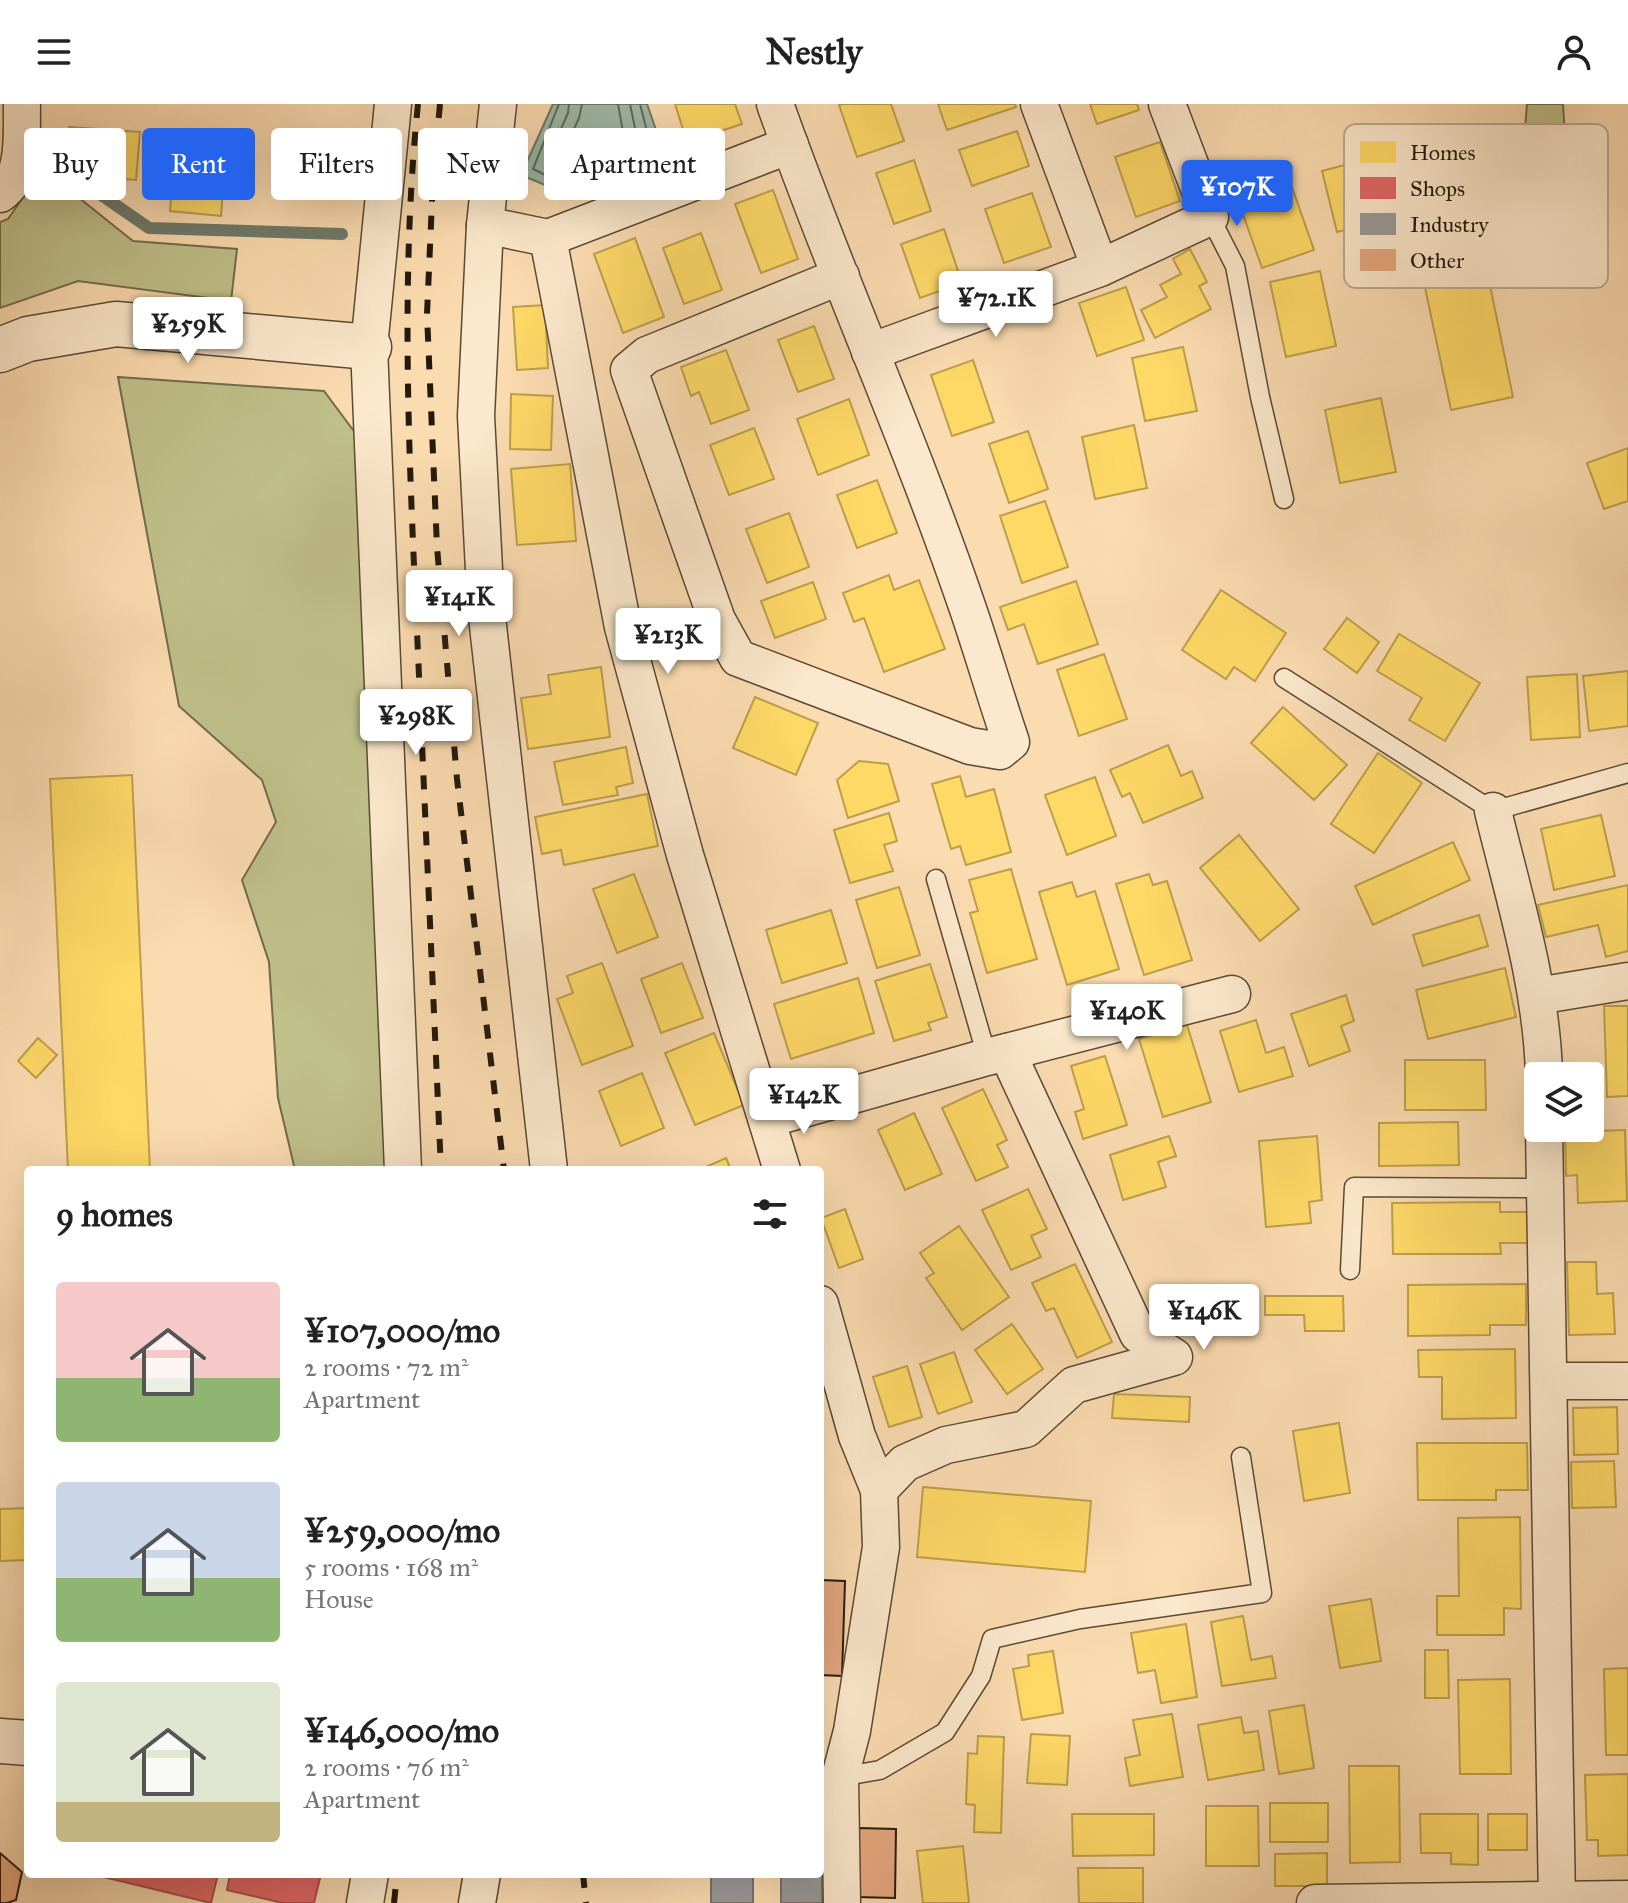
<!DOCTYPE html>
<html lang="en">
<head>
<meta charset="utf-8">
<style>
  :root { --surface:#fff; --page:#f2f2f2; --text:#222; --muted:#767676; --accent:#2563eb }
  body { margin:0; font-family:"IM FELL Great Primer",serif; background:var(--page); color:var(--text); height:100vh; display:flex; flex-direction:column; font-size:30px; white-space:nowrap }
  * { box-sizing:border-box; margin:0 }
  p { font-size:26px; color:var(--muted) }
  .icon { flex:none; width:44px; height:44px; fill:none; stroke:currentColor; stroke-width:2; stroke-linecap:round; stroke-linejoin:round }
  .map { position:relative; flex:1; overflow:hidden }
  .sheet { position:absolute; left:24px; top:1062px; width:800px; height:712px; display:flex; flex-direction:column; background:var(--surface); border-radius:8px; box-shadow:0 8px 32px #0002 }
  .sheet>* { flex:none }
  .guide { position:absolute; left:24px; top:24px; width:800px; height:72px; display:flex; gap:16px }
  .fabs { position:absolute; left:1524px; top:958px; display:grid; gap:16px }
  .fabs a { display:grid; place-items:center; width:80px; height:80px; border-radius:8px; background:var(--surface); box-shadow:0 8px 32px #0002; font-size:40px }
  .price { position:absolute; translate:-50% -68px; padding:0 18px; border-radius:8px; background:#fff; color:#222; font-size:26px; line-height:52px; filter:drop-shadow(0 2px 4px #0008) }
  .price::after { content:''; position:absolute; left:50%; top:48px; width:24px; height:18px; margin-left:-12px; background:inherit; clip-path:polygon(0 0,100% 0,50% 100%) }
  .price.on { background:var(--accent); color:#fff }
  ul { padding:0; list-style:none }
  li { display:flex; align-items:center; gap:24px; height:200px; padding:0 32px }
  li span { display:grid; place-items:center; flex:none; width:224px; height:160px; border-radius:8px; color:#555 }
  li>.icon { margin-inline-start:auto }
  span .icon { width:96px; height:96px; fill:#fffc; stroke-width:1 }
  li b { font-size:34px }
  h2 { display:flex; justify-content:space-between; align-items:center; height:96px; padding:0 32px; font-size:34px }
  .tag { padding:0 28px; border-radius:8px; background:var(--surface); box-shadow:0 8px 32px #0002; font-size:28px; line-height:72px }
  .tag.on { background:var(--accent); color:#fff }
  header { display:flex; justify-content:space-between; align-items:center; height:104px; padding:0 32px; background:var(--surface); font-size:36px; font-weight:800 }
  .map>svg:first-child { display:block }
  .green { fill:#c0c08a; stroke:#726c4c; stroke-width:2 }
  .water { fill:#9fbbaa; stroke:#6e7a6b; stroke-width:2 }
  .homes { fill:#ffd966; stroke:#bd9f4b; stroke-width:2 }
  .shops { fill:#e06666; stroke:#a84f4b; stroke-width:2 }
  .industry { fill:#999; stroke:#76736f; stroke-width:2 }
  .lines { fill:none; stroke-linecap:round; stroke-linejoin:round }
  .shore { stroke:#626a5c; stroke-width:2 }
  .stream { stroke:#6e7a6b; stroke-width:12 }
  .building { fill:#e7a880; stroke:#24190d; stroke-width:2 }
  .service-casing { stroke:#5a4a36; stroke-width:21 }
  .minor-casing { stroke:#5a4a36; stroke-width:39 }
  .tertiary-casing { stroke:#5a4a36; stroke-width:47 }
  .service { stroke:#fce8cc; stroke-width:18 }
  .minor { stroke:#fce8cc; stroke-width:36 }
  .tertiary { stroke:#fce8cc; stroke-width:44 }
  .rail { stroke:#24190d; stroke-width:6; stroke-dasharray:14 14; stroke-linecap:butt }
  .key { fill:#fce8cc; stroke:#bbaa93; stroke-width:2 }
  .key-label { font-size:22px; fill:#24190d }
</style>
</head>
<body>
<header><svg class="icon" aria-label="menu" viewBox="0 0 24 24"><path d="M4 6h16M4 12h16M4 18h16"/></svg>Nestly<svg class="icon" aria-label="person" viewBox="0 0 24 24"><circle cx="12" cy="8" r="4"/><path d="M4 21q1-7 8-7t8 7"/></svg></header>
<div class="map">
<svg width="1628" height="1799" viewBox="0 0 1628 1799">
  <rect width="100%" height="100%" fill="#fbdbb0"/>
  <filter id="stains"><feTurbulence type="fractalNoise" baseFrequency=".0025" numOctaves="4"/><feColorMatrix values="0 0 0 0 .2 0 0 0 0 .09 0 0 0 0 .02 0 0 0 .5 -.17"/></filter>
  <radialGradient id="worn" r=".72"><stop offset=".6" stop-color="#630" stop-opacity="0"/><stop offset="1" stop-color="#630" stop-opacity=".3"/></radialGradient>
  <g class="green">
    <path d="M1527 0H1563L1568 80 1594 161 1530 172 1508 136 1522 62Z"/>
    <path d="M43 65 133 137 237 145 231 197 78 177 0 204V118L8 115Z"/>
    <path d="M118 273 324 287 356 330 389 1066H295L278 994 269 858 242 776 276 718 262 676 179 602Z"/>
  </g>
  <path class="water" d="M553 0H647L662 43 564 89 521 71Z"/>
  <g class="homes">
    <path d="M675 0H735L742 20 687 38Z"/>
    <path d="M843 0H891L904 37 857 53 839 1Z"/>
    <path d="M938 0H1015L1016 3 947 26Z"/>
    <path d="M1090 0H1137L1139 6 1097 20Z"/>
    <path d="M69 23 140 28 136 76 90 72 92 52 67 50Z"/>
    <path d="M1017 27 1029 62 972 82 959 46Z"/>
    <path d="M1160 38 1180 97 1136 113 1115 53Z"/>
    <path d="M175 42 226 46 221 112 170 107Z"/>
    <path d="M1367 55 1383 116 1337 128 1322 67Z"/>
    <path d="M914 56 931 107 894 120 876 69Z"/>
    <path d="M1286 66 1314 146 1262 164 1240 102 1257 96 1251 78Z"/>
    <path d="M773 86 798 155 761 169 735 100Z"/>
    <path d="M1032 89 1051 143 1004 159 985 105Z"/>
    <path d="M944 125 962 179 920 194 901 140Z"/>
    <path d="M1479 128 1513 293 1451 306 1416 141Z"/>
    <path d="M701 129 722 186 684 200 663 144Z"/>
    <path d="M635 134 664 213 623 229 594 150Z"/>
    <path d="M1190 145 1207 178 1199 182 1211 205 1155 234 1141 206 1167 193 1160 181 1181 170 1173 155Z"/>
    <path d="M1320 167 1336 242 1286 253 1270 178Z"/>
    <path d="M1126 183 1144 236 1097 252 1079 199Z"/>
    <path d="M545 201 548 264 517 266 513 203Z"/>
    <path d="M814 222 834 275 798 288 778 236Z"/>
    <path d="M1183 243 1197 307 1145 317 1132 254Z"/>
    <path d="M726 246 749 306 711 320 699 288 691 292 681 263Z"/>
    <path d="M973 256 994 318 952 332 931 271Z"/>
    <path d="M511 290 553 292 551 346 510 345Z"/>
    <path d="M1381 294 1396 368 1340 379 1325 306Z"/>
    <path d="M849 295 869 351 818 371 797 315Z"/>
    <path d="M1134 321 1147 384 1095 395 1082 333Z"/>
    <path d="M754 324 774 375 729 391 710 341Z"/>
    <path d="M1028 327 1048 385 1009 399 989 340Z"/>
    <path d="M1628 344V397L1604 405 1587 359Z"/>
    <path d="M570 360 576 437 517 441 511 365Z"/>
    <path d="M877 376 897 429 857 444 837 391Z"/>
    <path d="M1045 397 1068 463 1022 479 1000 412Z"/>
    <path d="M789 409 809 463 767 479 746 425Z"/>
    <path d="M889 471 894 486 919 476 945 545 884 568 864 514 854 518 843 489Z"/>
    <path d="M1076 477 1098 540 1038 560 1024 520 1008 526 1000 503Z"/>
    <path d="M813 478 826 515 775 534 761 497Z"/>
    <path d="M1221 486 1286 529 1255 577 1234 563 1226 575 1182 546Z"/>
    <path d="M1347 514 1379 538 1357 569 1324 545Z"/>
    <path d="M1399 530 1480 579 1445 637 1409 616 1422 594 1377 567Z"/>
    <path d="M1104 550 1127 615 1079 632 1057 566Z"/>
    <path d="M601 563 610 633 528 645 521 594 551 590 548 571Z"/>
    <path d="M1628 567V622L1589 627 1583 572Z"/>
    <path d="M1577 570 1580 633 1531 636 1527 573Z"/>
    <path d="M755 593 818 619 796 671 733 644Z"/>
    <path d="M1283 603 1347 661 1314 696 1251 639Z"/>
    <path d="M1168 641 1181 672 1192 667 1203 694 1143 719 1130 689 1122 693 1110 666Z"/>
    <path d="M626 643 633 679 616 683 618 691 563 701 554 658Z"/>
    <path d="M1378 649 1422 679 1374 749 1331 720Z"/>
    <path d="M859 657 888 660 899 697 848 714 837 676Z"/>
    <path d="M132 671 150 1066H68L50 675Z"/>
    <path d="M960 672 966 693 994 685 1011 748 966 761 960 742 951 745 932 680Z"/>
    <path d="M1095 673 1116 732 1067 751 1045 691Z"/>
    <path d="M647 690 658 742 564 761 561 746 542 750 535 713Z"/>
    <path d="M889 709 897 737 884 741 893 767 850 779 834 726Z"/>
    <path d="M1601 711 1615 772 1554 786 1541 725Z"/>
    <path d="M1239 731 1299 805 1260 837 1200 764Z"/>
    <path d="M1453 738 1470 776 1373 821 1355 782Z"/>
    <path d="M1011 765 1037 855 987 869 970 809 978 807 969 776Z"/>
    <path d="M634 770 658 833 617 849 593 785Z"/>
    <path d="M1149 770 1153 781 1167 777 1192 856 1144 871 1116 780Z"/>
    <path d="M1072 778 1077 793 1095 787 1119 865 1067 881 1039 788Z"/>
    <path d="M1628 781V847L1606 853 1598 821 1546 833 1538 801Z"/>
    <path d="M899 783 920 851 877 864 856 796Z"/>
    <path d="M831 806 847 859 782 879 766 826Z"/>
    <path d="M1479 811 1488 842 1423 862 1413 831Z"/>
    <path d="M602 859 633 942 582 961 557 895 573 889 567 872Z"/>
    <path d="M682 859 703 914 661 929 641 875Z"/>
    <path d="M930 860 947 913 928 919 931 926 894 937 875 877Z"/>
    <path d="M1505 864 1516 913 1428 935 1416 886Z"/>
    <path d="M858 874 874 929 791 955 774 900Z"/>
    <path d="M1346 891 1354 917 1341 922 1350 947 1309 962 1291 910Z"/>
    <path d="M1604 902H1628V992L1607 993Z"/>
    <path d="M1256 916 1266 949 1284 943 1293 972 1239 988 1220 927Z"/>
    <path d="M1187 921 1211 998 1163 1013 1139 935Z"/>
    <path d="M714 929 744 1001 695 1021 665 949Z"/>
    <path d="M38 934 57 951 36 974 18 957Z"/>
    <path d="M1105 952 1127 1021 1083 1035 1075 1008 1084 1005 1071 962Z"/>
    <path d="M1405 956H1485L1486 1006H1405Z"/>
    <path d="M642 969 664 1024 621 1042 599 987Z"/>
    <path d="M983 985 1007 1036 997 1041 1008 1063 976 1077 942 1004Z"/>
    <path d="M914 1009 942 1070 905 1086 878 1026Z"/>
    <path d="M1458 1018 1459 1061 1379 1062V1019Z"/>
    <path d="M1625 1026 1627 1097 1578 1099 1577 1071 1566 1072 1565 1028Z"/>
    <path d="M1169 1032 1176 1052 1158 1058 1166 1083 1123 1096 1110 1051Z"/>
    <path d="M1317 1032 1322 1096 1309 1098 1311 1119 1266 1123 1259 1037Z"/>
    <path d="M726 1054 731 1066H699Z"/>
    <path d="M1028 1085 1047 1125 1031 1132 1041 1153 1011 1166 982 1106Z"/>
    <path d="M1500 1098V1108H1529L1530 1139H1500L1501 1150H1393L1392 1099Z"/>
    <path d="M845 1105 863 1155 839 1164 821 1114Z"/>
    <path d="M959 1122 1009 1193 962 1226 926 1174 934 1169 920 1149Z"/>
    <path d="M1567 1158H1596L1597 1190 1613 1189 1615 1230 1569 1231Z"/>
    <path d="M1075 1160 1112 1238 1077 1254 1054 1204 1046 1207 1032 1179Z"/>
    <path d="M1526 1180V1221H1490V1231L1408 1232V1181Z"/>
    <path d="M1265 1192H1343L1344 1227H1305L1304 1211H1265Z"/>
    <path d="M1012 1220 1043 1265 1007 1290 975 1246Z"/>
    <path d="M1515 1245 1516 1314 1442 1315V1273H1419L1418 1246Z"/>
    <path d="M954 1248 972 1298 938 1310 920 1260Z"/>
    <path d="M907 1262 922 1313 889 1323 873 1273Z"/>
    <path d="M1114 1290 1190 1293 1189 1318 1112 1314Z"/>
    <path d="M1617 1303 1618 1350 1574 1351 1573 1304Z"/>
    <path d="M1339 1319 1350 1389 1304 1397 1293 1327Z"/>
    <path d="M1417 1339H1527L1528 1386H1496V1396H1418Z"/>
    <path d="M1614 1357 1616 1403 1572 1404 1571 1358Z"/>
    <path d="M923 1383 1091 1397 1085 1468 917 1453Z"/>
    <path d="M28 1404V1456L0 1457V1405Z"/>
    <path d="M1520 1413 1521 1505 1504 1504V1531H1437V1492H1459L1458 1414Z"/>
    <path d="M1371 1495 1381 1557 1340 1564 1329 1502Z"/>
    <path d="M1243 1512 1251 1556 1272 1552 1276 1574 1222 1582 1211 1518Z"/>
    <path d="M1186 1520 1197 1593 1161 1599 1155 1566 1138 1569 1131 1529Z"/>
    <path d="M1425 1546H1448L1449 1594H1425Z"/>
    <path d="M1053 1547 1063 1609 1022 1616 1013 1565 1029 1562 1028 1551Z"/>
    <path d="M1628 1564V1651H1606L1604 1565Z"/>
    <path d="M1510 1575 1511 1670H1460L1458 1576Z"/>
    <path d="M1304 1601 1314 1664 1279 1670 1269 1607Z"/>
    <path d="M1172 1610 1183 1673 1130 1682 1125 1654 1140 1651 1133 1616Z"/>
    <path d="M1241 1613 1244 1629 1258 1627 1264 1666 1208 1676 1198 1621Z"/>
    <path d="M1031 1630 1070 1632 1067 1681 1027 1679Z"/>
    <path d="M978 1632 1004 1633 1001 1729 974 1728 975 1701 966 1700 968 1649 977 1650Z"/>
    <path d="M1349 1662H1399L1400 1758 1350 1759Z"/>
    <path d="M1628 1670V1751L1598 1752V1736H1587L1585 1671Z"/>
    <rect x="1270" y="1699" width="58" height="39"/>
    <path d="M1206 1702H1258L1259 1762H1206Z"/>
    <path d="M1072 1710H1154V1751L1073 1752Z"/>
    <path d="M1420 1710H1478V1761L1451 1760V1749H1421Z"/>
    <rect x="1488" y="1710" width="39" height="36"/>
    <path d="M963 1742 969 1799H923L917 1747Z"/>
    <path d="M1327 1749V1782H1275V1750Z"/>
    <path d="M1078 1764H1143V1799H1079Z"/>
  </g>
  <g class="shops">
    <path d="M91 1770H218L211 1799Z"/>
    <path d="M230 1770H321L314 1799H283L227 1786Z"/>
  </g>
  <g class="industry">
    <path d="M820 1592 822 1799H781V1770H820Z"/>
    <rect x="711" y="1770" width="42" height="29"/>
  </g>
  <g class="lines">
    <g class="shore">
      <path d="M559 0 533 65 564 80 650 39 640 0"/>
      <path d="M569 0 568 9 546 59 548 63 563 69 637 34 630 0"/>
      <path d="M582 0 579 14 563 49 566 54 623 28 618 0"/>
    </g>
    <path class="stream" d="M48 54 149 124 342 130"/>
  </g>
  <g class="building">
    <path d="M820 1476 845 1477 842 1572 820 1571Z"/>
    <path d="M858 1724 896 1725 895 1794 856 1793Z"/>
    <path d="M0 1749 22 1768 16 1796 7 1799H0Z"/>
  </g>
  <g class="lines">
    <defs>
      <g id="service">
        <path d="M1210 113 1235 162 1260 293 1284 395"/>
        <path d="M1284 574 1493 707 1628 669"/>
        <path d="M936 775 987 953"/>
        <path d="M1350 1166 1354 1083 1545 1084"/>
        <path d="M840 1673 880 1666 945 1628 981 1572 992 1535 1080 1515 1262 1489 1241 1353"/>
      </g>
      <g id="minor">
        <path d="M393 0 369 243 403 1066"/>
        <path d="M498 0 485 121 476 312 486 504 549 1066"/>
        <path d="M775 0C835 170 910 335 968 505 983 549 996 594 1011 638L1000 647 970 642 738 554 717 516 629 266 647 251 841 172"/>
        <path d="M1039 0 1100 164"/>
        <path d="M0 90C27 71 21 29 22 0"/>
        <path d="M485 121 548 134 790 41"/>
        <path d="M548 134 623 523 685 751 782 1066"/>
        <path d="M870 248 1100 164 1210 113 1167 0"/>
        <path d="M1493 707C1514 794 1542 882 1544 972"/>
        <path d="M1537 892 1628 877"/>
        <path d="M768 1015 987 953 1232 890"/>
        <path d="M1544 1024 1557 1799"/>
        <path d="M820 1200 857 1332 879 1386 881 1443 852 1627 840 1673 842 1799"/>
        <path d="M1549 1277H1628"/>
        <path d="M879 1386 905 1359 946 1341 1026 1325 1074 1281 1174 1253 1138 1230 1007 948"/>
        <path d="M365 1799 370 1770"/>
        <path d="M477 1799 482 1770"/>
        <path d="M1315 1799 1628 1795"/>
      </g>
      <g id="tertiary">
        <path d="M0 246 28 235 116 220 369 243"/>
        <path d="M0 1637 28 1639"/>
      </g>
    </defs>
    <use href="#service" class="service-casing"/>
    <use href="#minor" class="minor-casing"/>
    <use href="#tertiary" class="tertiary-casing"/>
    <use href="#service" class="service"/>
    <use href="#minor" class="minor"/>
    <use href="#tertiary" class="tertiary"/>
    <g class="rail">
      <path d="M418 0C400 174 409 352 417 527 425 707 433 886 441 1066"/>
      <path d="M440 0 433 75 427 210 437 443 457 675 504 1066"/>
      <path d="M583 1770 586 1799"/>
      <path d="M394 1799 397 1770"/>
    </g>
  </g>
  <rect x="1344" y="20" width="264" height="164" rx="12" class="key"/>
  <rect x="1360" y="37" width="36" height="22" fill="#ffd966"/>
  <rect x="1360" y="73" width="36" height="22" fill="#e06666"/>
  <rect x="1360" y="109" width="36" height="22" fill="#999"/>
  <rect x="1360" y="145" width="36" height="22" fill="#e7a880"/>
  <g class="key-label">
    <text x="1410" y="56">Homes</text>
    <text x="1410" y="92">Shops</text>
    <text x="1410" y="128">Industry</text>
    <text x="1410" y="164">Other</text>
  </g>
  <rect width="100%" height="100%" filter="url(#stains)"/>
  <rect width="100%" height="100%" fill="url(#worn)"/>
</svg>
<div class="fabs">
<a><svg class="icon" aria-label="layers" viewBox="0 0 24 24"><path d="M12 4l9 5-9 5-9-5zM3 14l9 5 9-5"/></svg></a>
</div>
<b class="price on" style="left:1237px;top:124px">¥107K</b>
<b class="price" style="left:996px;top:235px">¥72.1K</b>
<b class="price" style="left:188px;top:261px">¥259K</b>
<b class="price" style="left:459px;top:534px">¥141K</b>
<b class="price" style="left:668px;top:572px">¥213K</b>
<b class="price" style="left:416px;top:653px">¥298K</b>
<b class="price" style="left:1127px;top:948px">¥140K</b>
<b class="price" style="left:804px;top:1032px">¥142K</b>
<b class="price" style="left:1204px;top:1248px">¥146K</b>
<div class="guide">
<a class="tag">Buy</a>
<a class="tag on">Rent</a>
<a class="tag">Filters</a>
<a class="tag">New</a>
<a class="tag">Apartment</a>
</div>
<section class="sheet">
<h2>9 homes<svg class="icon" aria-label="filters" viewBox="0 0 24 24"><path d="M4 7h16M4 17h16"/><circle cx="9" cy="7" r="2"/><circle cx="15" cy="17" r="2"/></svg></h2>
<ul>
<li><span style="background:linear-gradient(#f6c9c9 60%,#8fb573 0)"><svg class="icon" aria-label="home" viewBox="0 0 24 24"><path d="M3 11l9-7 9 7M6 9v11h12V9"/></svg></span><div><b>¥107,000/mo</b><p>2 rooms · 72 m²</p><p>Apartment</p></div></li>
<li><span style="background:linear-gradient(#c9d6e8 60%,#8fb573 0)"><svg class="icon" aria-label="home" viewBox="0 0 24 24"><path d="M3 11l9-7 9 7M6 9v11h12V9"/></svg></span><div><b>¥259,000/mo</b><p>5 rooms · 168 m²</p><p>House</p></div></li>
<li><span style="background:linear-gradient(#dfe7d0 75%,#c2b280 0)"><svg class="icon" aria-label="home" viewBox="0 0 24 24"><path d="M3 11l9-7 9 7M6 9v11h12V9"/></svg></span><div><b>¥146,000/mo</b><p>2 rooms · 76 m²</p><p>Apartment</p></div></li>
</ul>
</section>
</div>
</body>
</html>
